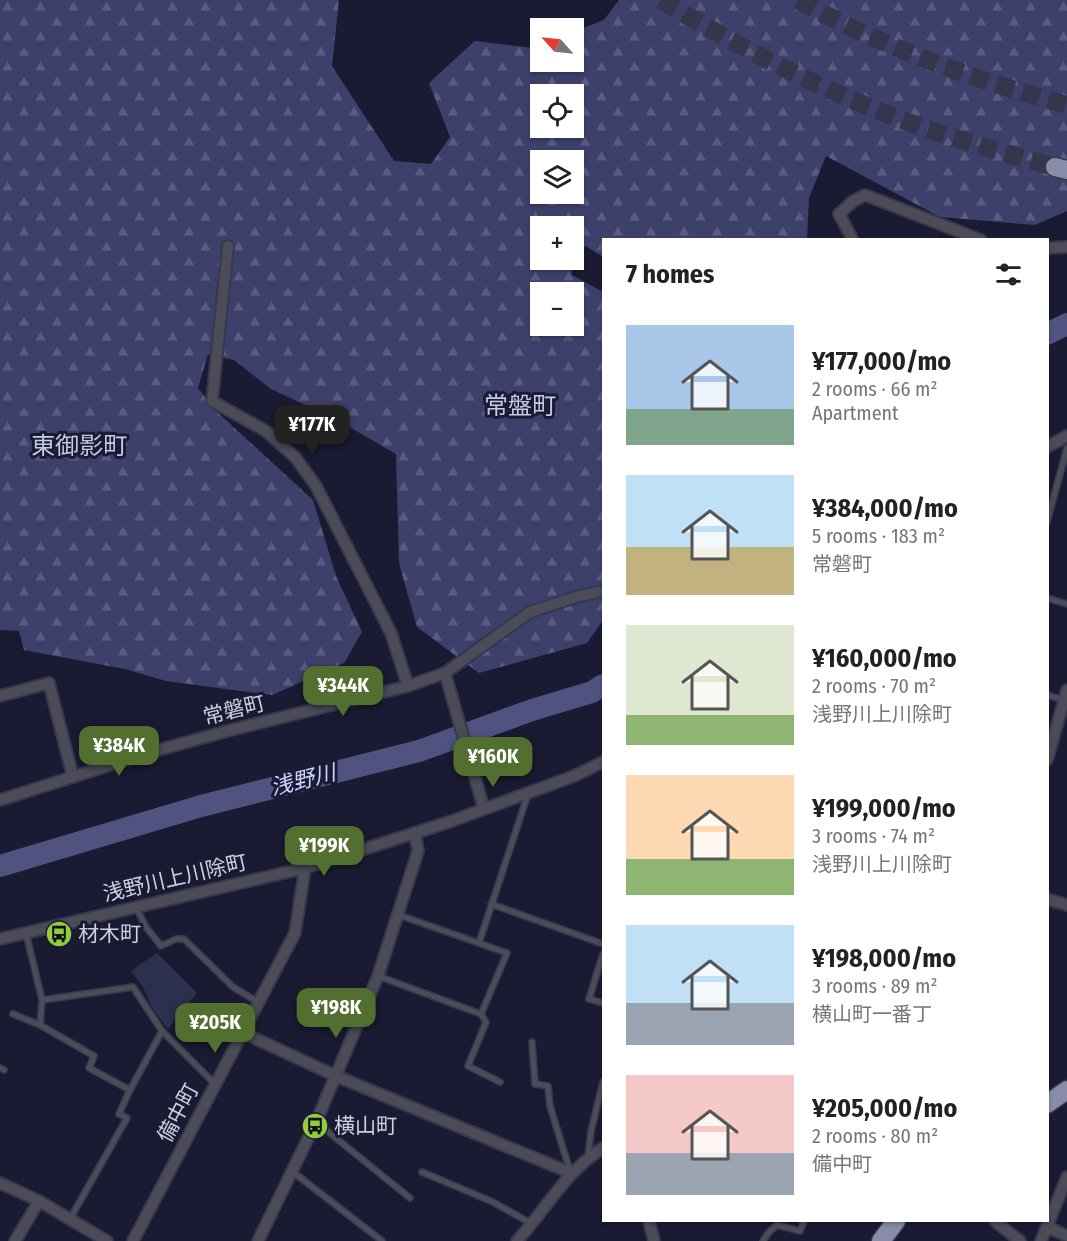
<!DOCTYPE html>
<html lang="en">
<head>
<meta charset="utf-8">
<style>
  :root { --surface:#fff; --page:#f2f2f2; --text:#222; --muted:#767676; --accent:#536f30 }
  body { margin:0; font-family:"Fira Sans Condensed","Noto Sans JP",sans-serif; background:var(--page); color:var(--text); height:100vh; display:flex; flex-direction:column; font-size:22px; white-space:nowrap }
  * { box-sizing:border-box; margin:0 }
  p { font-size:20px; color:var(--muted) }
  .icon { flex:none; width:33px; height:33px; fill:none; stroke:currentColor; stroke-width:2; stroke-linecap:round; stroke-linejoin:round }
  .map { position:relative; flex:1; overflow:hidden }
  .details { position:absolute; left:602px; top:238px; width:447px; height:984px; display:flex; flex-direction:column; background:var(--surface); border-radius:0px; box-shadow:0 2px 4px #0004 }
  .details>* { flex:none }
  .needle { width:39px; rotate:297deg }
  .fabs { position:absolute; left:530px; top:18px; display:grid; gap:12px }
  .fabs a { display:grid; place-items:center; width:54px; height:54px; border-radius:0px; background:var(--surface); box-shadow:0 2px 4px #0004; font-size:30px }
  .price { position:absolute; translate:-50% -51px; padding:0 14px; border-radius:12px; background:var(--accent); color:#fff; font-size:20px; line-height:39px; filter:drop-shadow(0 2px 3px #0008) }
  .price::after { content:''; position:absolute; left:50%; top:36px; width:18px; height:14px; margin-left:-9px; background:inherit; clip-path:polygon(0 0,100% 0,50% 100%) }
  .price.on { background:#222; color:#fff }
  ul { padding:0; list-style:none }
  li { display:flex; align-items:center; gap:18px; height:150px; padding:0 24px }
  li span { display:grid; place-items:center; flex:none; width:168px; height:120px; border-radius:0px; color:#555 }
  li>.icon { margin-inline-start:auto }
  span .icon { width:72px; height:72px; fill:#fffc; stroke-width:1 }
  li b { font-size:26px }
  h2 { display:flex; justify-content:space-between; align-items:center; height:72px; padding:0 24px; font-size:26px }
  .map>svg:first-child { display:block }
  .forest { fill:url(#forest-firs); fill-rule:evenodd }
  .park { fill:#2d2f4e }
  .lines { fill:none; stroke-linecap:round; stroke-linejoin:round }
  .river { stroke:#505280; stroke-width:22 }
  .highway-tunnel { stroke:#35364c; stroke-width:18; stroke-dasharray:18 9; stroke-linecap:butt }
  .lane-casing { stroke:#37384e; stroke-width:8 }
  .street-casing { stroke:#37384e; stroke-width:14 }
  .highway-casing { stroke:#37384e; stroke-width:21 }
  .lane { stroke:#4b4c58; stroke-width:5 }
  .street { stroke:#4b4c58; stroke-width:10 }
  .highway { stroke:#898ca9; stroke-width:18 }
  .labels { text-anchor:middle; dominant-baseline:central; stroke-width:6; stroke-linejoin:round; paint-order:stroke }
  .street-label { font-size:21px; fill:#ced0e0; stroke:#1a1b32 }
  .poi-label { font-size:21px; fill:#ced0e0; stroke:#1a1b32; text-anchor:start }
  .water-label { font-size:22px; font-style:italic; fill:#cdd2ff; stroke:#1a1b32 }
  .quarter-label { font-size:24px; fill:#c5c9e8; stroke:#1a1b32 }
</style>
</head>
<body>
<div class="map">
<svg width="1067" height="1241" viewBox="0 0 1067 1241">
  <defs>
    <pattern id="forest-firs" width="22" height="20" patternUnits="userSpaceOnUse" patternTransform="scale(1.5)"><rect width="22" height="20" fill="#3e406c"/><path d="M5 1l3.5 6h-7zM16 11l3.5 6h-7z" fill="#595b81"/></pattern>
  </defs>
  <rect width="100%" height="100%" fill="#1a1b32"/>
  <path class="forest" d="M0 0H339L332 66 394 161 431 164 450 137 429 83 475 41 533 48 540 45V62H573V32L604 20 619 0H1067V211L1035 225 940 217 826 156 809 198 807 240H603V257L586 246 573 258V226H540V260H571L572 275 603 292V620L587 643 479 673 417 627 399 563 396 454 337 420 271 389 234 360 208 354 198 388 216 411 313 500 336 576 362 632 344 663 272 695 166 681 125 669 24 650 19 631 0 630ZM540 94H573V128H540ZM540 160H573V194H540ZM540 292H573V326H540Z"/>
  <path class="park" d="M157 953 197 993 168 1029 152 1008 143 987 131 971Z"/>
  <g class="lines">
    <g class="river">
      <path d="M1047 334 1067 324"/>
      <path d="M0 866 201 806 419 751 532 710 592 692 603 685"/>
    </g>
    <g class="highway-tunnel">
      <path d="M661 0C743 50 829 94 919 126 964 142 1009 154 1055 167"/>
      <path d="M798 0C885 48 972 79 1067 105"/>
    </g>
    <defs>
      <g id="lane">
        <path d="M1047 522 1067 448"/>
        <path d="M1047 598 1067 604"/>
        <path d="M1047 695 1064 700"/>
        <path d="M491 904 603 944"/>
        <path d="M136 907 146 927 161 946 176 939H184L233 987 258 1002"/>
        <path d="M399 915 507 953 481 1014"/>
        <path d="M26 933 42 1000 40 1025 94 1056 89 1068 130 1090 162 1031"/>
        <path d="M479 943 528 794"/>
        <path d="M603 954 589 999 603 1003"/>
        <path d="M378 976 481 1014 486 1022 468 1066 500 1082"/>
        <path d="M42 1000 133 987 162 1031 215 1084"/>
        <path d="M13 1014 40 1025"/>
        <path d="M532 1042 535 1084 548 1086 550 1106 570 1171"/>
        <path d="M0 1068 4 1070"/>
        <path d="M316 1122 410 1198"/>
        <path d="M588 1157 591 1131 603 1082"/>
        <path d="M293 1172 382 1241"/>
        <path d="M422 1172 493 1202 532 1224"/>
        <path d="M70 1219 127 1118 119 1114 130 1090"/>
        <path d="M763 1241 769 1232 777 1225 800 1231 804 1221"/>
      </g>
      <g id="street">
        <path d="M853 240 839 214 852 202 865 195 981 240"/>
        <path d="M228 246 212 401 266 431 295 457 316 486 391 633 408 686"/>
        <path d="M1047 248 1067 247"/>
        <path d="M1047 447 1067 436"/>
        <path d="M445 673 484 809"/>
        <path d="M0 696 49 683 73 777"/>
        <path d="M1047 760 1067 690"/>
        <path d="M0 800 151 752 231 730 408 686 445 673 530 612 579 596 603 591"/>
        <path d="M1047 899 1067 905"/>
        <path d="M0 939 305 868 449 822 574 776 603 762"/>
        <path d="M243 1033 336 1076 571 1173"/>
        <path d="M0 1183 39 1201 107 1241"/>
        <path d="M649 1221 654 1241"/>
        <path d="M995 1221 1020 1241"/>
        <path d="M1047 1227 1067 1236"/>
        <path d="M15 1241 39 1201"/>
        <path d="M133 1241 295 933 305 868"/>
        <path d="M258 1241 316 1122 378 976 418 851 415 833"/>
        <path d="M517 1241C546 1209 565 1172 603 1148"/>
        <path d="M1041 1241 1067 1177"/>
      </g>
      <g id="highway">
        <path d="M1055 167 1067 170"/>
        <path d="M1047 1104 1067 1090"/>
        <path d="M881 1241 896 1221"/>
      </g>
    </defs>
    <use href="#lane" class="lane-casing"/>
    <use href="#street" class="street-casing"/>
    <use href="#highway" class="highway-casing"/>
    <use href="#lane" class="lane"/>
    <use href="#street" class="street"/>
    <use href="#highway" class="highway"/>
  </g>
  <defs>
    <symbol id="bus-disc" viewBox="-11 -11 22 22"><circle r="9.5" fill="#8fcd41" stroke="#1a1b32"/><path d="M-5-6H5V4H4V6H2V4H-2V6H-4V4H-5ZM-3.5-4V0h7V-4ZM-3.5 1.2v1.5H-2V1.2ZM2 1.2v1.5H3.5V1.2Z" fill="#111"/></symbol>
  </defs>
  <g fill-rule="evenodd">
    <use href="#bus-disc" x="44" y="919" width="30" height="30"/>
    <use href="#bus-disc" x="300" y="1111" width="30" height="30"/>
  </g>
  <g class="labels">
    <g class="street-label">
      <text transform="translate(234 710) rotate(-14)">常磐町</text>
      <text transform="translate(175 878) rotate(-13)">浅野川上川除町</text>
      <text transform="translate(178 1113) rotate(-62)">備中町</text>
    </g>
    <g class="poi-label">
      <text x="78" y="934">材木町</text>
      <text x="334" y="1126">横山町</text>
    </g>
    <g class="water-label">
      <text transform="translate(303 780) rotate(-14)">浅野川</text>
    </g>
    <g class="quarter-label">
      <text x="520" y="406">常盤町</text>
      <text x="79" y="446">東御影町</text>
    </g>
  </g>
</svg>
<div class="fabs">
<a><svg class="needle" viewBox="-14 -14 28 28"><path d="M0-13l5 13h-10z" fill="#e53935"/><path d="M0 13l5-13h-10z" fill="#767676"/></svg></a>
<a><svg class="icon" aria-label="locate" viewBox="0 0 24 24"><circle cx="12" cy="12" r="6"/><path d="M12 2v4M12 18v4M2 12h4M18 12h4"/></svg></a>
<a><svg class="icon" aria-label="layers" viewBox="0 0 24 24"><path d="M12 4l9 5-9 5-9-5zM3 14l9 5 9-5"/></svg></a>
<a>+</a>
<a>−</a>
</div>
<b class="price on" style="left:312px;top:456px">¥177K</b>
<b class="price" style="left:343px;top:717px">¥344K</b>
<b class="price" style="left:119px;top:777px">¥384K</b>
<b class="price" style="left:493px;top:788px">¥160K</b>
<b class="price" style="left:324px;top:877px">¥199K</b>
<b class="price" style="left:336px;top:1039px">¥198K</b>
<b class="price" style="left:215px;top:1054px">¥205K</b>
<section class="details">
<h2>7 homes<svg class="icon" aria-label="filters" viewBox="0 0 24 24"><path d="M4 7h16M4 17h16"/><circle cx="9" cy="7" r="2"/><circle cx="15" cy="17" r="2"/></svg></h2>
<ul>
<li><span style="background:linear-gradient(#a9c7e8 70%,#7fa58c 0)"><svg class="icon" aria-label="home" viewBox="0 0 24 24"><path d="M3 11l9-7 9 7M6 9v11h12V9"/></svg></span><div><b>¥177,000/mo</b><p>2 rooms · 66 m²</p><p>Apartment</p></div></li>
<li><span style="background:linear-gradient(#bfe0f5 60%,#c2b280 0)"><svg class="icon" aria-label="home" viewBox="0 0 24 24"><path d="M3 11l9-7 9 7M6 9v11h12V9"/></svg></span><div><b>¥384,000/mo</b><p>5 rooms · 183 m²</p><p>常磐町</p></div></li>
<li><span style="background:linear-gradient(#dfe7d0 75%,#8fb573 0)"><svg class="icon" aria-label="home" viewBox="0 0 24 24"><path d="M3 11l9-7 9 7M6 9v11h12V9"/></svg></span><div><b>¥160,000/mo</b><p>2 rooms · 70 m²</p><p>浅野川上川除町</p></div></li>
<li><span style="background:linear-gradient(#ffd9b3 70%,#8fb573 0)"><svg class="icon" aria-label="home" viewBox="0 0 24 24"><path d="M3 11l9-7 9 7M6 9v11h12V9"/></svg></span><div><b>¥199,000/mo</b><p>3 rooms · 74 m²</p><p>浅野川上川除町</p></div></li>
<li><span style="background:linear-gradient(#bfe0f5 65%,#9aa5b1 0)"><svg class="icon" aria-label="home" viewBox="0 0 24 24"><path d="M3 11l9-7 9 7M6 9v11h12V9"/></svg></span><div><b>¥198,000/mo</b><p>3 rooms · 89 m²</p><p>横山町一番丁</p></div></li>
<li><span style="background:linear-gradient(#f6c9c9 65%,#9aa5b1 0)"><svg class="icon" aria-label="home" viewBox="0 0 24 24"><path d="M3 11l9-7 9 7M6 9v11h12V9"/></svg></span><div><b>¥205,000/mo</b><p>2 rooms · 80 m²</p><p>備中町</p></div></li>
</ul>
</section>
</div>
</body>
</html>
